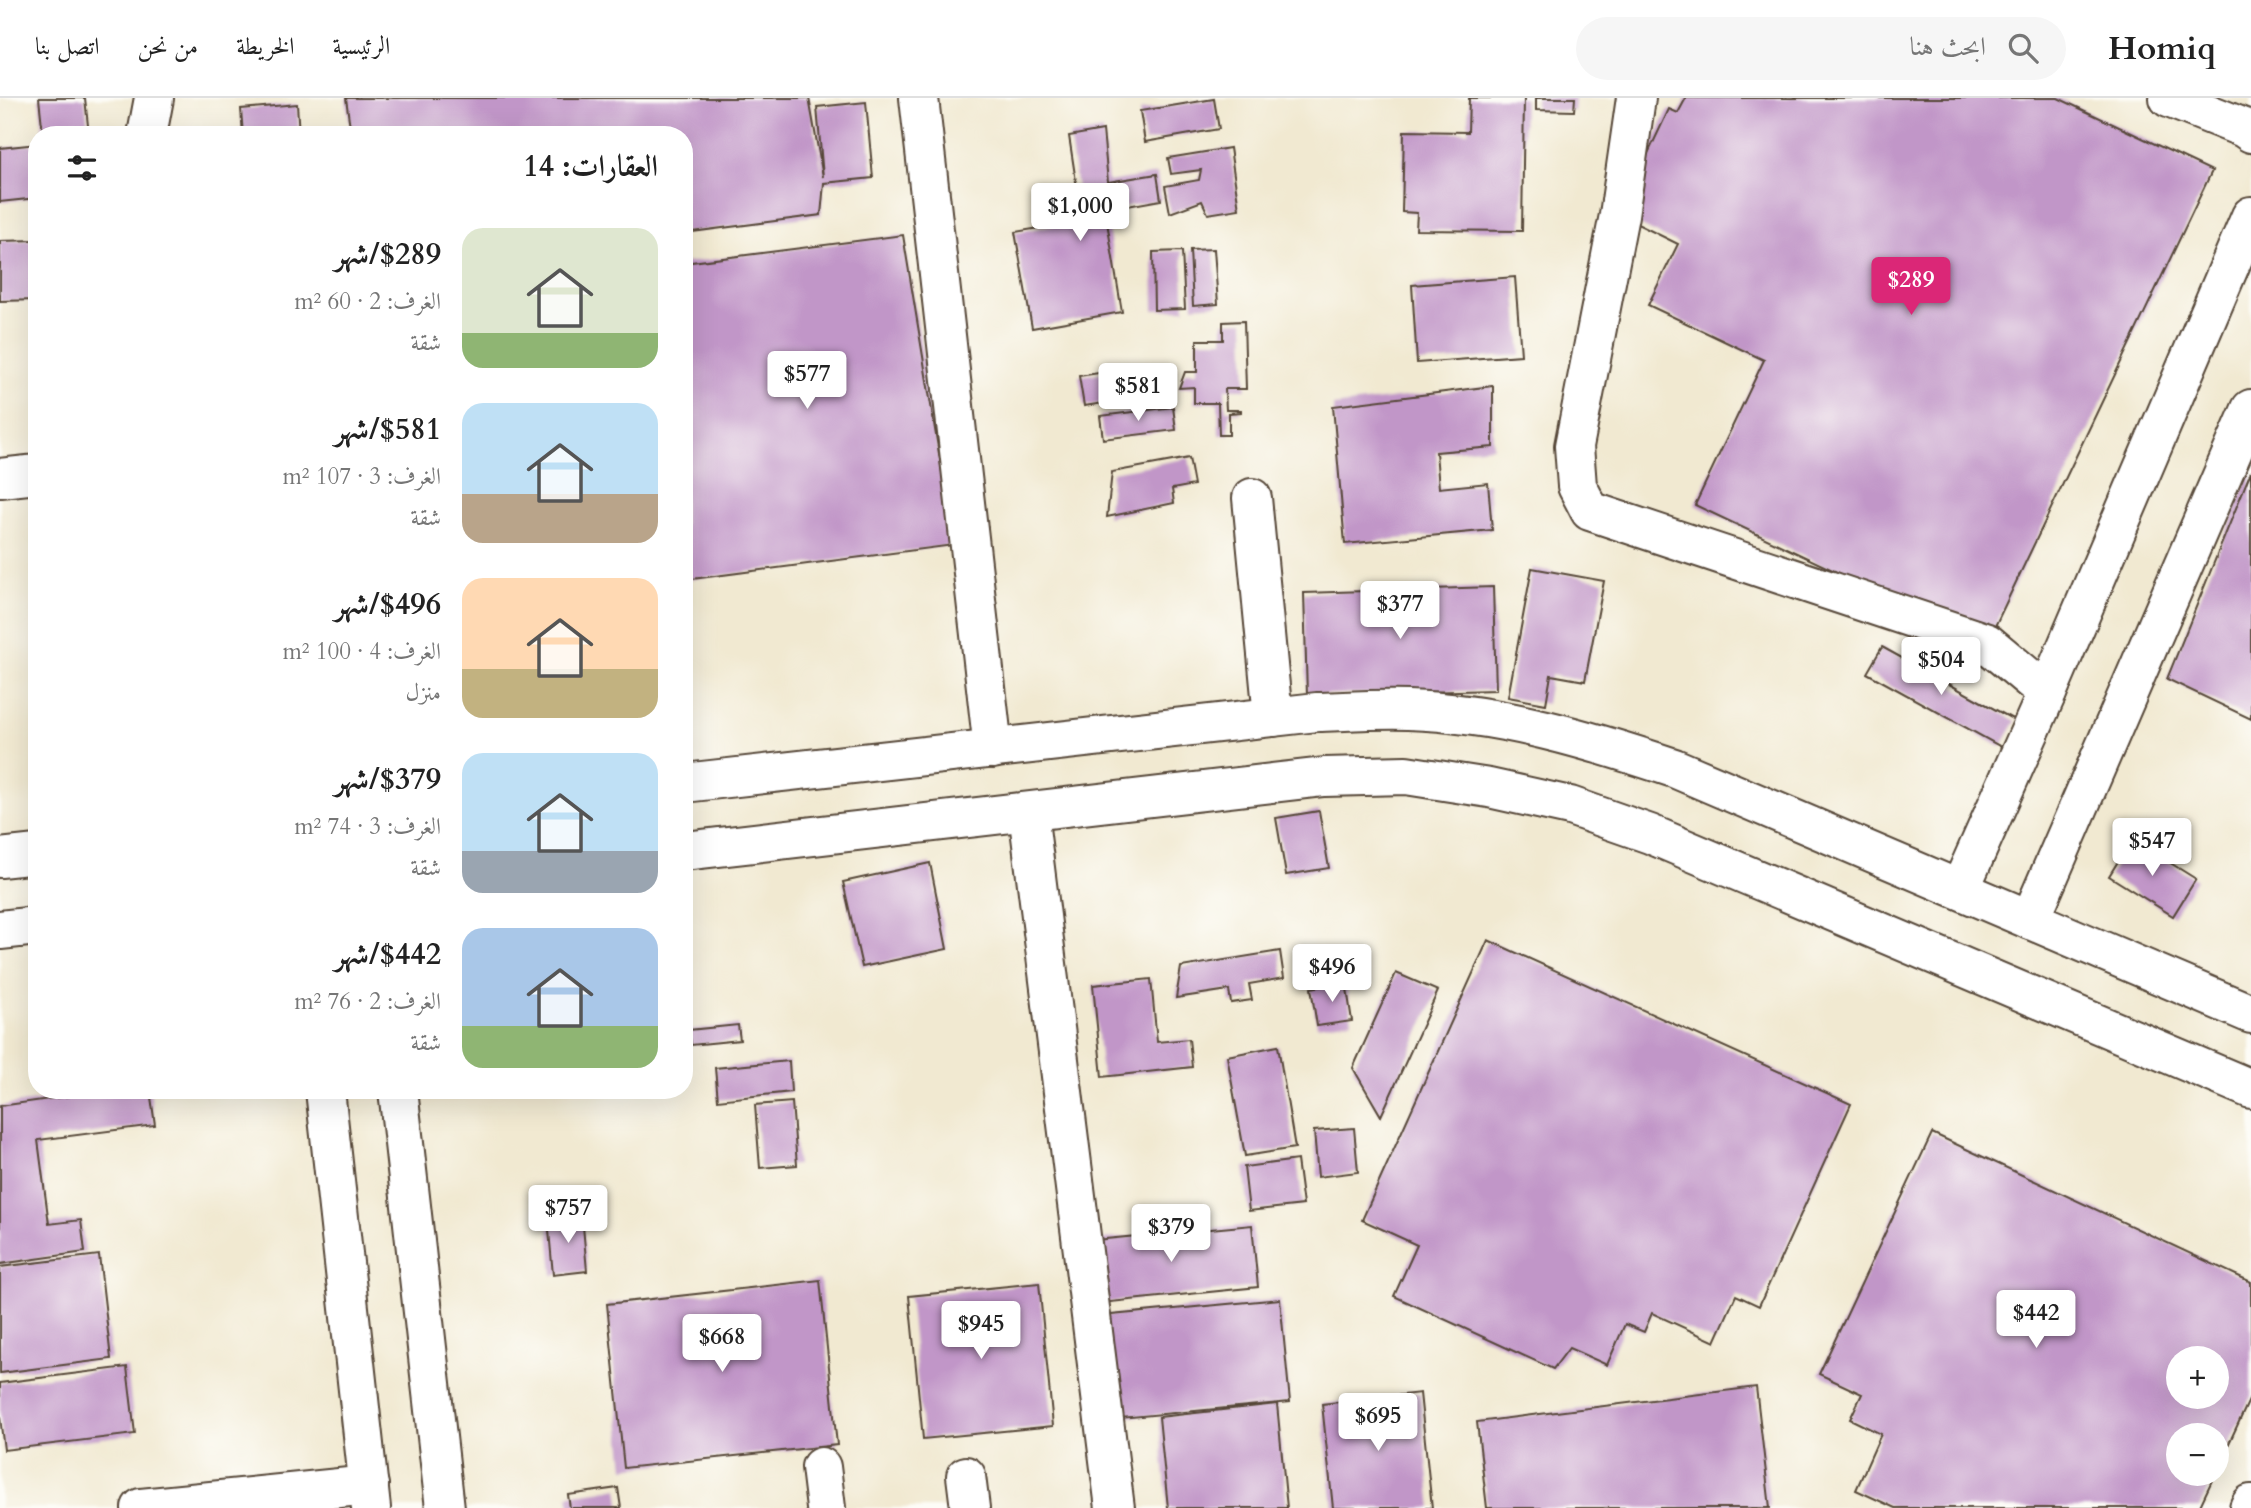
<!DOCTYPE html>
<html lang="ar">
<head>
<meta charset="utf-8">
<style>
  :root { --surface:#fff; --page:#f6f6f6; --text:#222; --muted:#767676; --line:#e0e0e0; --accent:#db2777 }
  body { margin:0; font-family:Cardo,Amiri,serif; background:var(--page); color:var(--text); direction:rtl; height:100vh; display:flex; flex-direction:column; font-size:26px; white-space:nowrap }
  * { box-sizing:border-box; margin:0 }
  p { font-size:23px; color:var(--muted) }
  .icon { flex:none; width:38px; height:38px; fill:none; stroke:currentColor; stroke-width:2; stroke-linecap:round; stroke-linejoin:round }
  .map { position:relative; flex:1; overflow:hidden; direction:ltr }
  .side { position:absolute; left:28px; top:28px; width:665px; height:973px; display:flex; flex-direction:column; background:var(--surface); border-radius:28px; box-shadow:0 7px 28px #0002; direction:rtl }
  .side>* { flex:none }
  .buttons { position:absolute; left:2166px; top:1248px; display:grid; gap:14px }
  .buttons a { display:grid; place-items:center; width:63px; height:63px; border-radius:50%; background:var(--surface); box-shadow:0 7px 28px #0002; font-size:35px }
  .price { position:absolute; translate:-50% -60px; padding:0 16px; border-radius:7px; background:#fff; color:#222; font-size:23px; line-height:46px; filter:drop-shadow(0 2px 4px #0008) }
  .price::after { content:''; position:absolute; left:50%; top:42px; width:21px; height:16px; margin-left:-10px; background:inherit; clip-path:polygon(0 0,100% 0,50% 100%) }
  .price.selected { background:var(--accent); color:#fff }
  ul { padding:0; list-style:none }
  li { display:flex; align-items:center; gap:21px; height:175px; padding:0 35px }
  li span { display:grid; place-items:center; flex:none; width:196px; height:140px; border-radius:21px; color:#555 }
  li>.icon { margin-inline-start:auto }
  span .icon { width:84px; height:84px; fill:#fffc; stroke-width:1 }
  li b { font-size:30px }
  h2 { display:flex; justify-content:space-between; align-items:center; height:84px; padding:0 35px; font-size:30px }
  header { display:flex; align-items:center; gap:42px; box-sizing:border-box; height:98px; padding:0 35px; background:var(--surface); border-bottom:2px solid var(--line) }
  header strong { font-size:33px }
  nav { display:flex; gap:38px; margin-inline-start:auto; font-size:24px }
  .search { width:490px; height:63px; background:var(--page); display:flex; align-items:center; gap:18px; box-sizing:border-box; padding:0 24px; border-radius:38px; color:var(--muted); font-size:26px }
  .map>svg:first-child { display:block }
  .building { fill:#c196c8; fill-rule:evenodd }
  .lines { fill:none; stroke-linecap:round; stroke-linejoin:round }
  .minor-casing { stroke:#564739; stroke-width:42 }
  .minor { stroke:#fff; stroke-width:38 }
</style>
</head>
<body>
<header>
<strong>Homiq</strong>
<div class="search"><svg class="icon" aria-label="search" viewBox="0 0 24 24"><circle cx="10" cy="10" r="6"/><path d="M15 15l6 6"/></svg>ابحث هنا</div>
<nav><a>الرئيسية</a><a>الخريطة</a><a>من نحن</a><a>اتصل بنا</a></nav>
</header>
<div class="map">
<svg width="2251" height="1410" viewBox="0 0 2251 1410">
  <rect width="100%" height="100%" fill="#fdfcf7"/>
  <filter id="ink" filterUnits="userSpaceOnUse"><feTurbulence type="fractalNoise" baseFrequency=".0143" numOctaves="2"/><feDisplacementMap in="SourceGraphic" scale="14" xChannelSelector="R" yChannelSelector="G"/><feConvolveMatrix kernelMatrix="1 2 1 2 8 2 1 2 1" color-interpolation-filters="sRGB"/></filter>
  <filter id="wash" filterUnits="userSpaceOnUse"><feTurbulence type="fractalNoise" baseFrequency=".00686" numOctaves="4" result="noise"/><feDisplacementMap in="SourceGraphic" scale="28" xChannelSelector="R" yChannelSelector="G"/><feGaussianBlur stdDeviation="1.57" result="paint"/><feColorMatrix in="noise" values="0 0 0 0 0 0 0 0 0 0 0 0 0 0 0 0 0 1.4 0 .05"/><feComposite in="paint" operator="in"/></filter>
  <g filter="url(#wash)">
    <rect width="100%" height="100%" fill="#f1e9d1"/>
    <g id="blocks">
      <g class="building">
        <path d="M39 0H85L89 37H43Z"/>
        <path d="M346 0H809L823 79 817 9 866 4 873 80 824 85 821 117 684 135V37H351Z"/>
        <path d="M1469 0H1524L1522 133 1416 132 1417 115 1402 114 1404 33 1468 34Z"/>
        <path d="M1536 0H1575L1574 13 1536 12Z"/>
        <path d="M1686 0H2058L2212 73 1987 545 1695 407 1764 262 1648 207 1678 146 1619 117 1669 11 1678 15Z"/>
        <path d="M1214 1 1219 31 1145 44 1140 13Z"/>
        <path d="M297 6 299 37H243L241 11Z"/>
        <path d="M1103 32 1108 84 1157 76 1161 102 1105 112 1122 214 1032 230 1015 134 1082 123 1069 38Z"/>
        <path d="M37 46V100L0 104V50Z"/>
        <path d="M1230 50 1239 111 1208 116 1202 103 1170 115 1165 88 1199 82 1201 72 1171 76 1168 60Z"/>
        <path d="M903 137 954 447 684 482V165Z"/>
        <path d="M37 142V202L0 203V143Z"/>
        <path d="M1214 151 1218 206 1193 208 1190 152Z"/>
        <path d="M1182 153 1185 211 1154 212 1153 154Z"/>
        <path d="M1515 179 1521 257 1417 265 1412 187Z"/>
        <path d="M1244 223 1246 291H1225L1226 312H1241V314L1229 315V337H1219L1218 305H1194V289L1179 290 1185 274H1197V242H1223V224Z"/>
        <path d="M1145 268 1150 298 1084 308 1079 278Z"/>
        <path d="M1493 288V349L1436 354 1439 390 1488 385 1492 432 1345 446 1333 308Z"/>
        <path d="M1173 309 1176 332 1103 341 1100 318Z"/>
        <path d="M1189 360 1194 387 1172 391 1174 405 1107 419 1112 374Z"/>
        <path d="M2251 373V621L2167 581Z"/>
        <path d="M1532 470 1604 483 1585 583 1551 577 1546 606 1508 599Z"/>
        <path d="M1493 489 1496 592 1307 597 1304 495Z"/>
        <path d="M1882 549 2016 623 2001 649 1867 575Z"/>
        <path d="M1319 713 1329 770 1286 777 1276 720Z"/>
        <path d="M2132 741 2196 781 2173 818 2109 778Z"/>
        <path d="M930 765 947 851 862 869 843 784Z"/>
        <path d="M1488 842 1851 1006 1759 1208 1736 1197 1715 1244 1652 1215 1644 1234 1625 1226 1607 1267 1569 1250 1553 1271 1394 1198 1417 1147 1362 1122Z"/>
        <path d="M1280 853 1284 880 1249 886 1252 902 1231 905 1229 892 1176 900 1181 869Z"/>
        <path d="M1357 856 1359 875 1312 880 1310 861Z"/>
        <path d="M1396 875 1438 893 1381 1018 1353 970Z"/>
        <path d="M1151 881 1157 944 1189 941 1192 969 1102 979 1093 887Z"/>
        <path d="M1346 884 1352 923 1317 928 1311 890Z"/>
        <path d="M738 927 740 942 691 947 689 932Z"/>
        <path d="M1278 948 1295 1050 1245 1058 1227 958Z"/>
        <path d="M789 963 791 994 718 1002 715 970Z"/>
        <path d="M112 992H150L155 1027 38 1042 49 1126 81 1122 85 1154 0 1166V1008Z"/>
        <path d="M792 1004 797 1067 760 1070 755 1007Z"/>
        <path d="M1354 1030 1358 1074 1318 1079 1314 1033Z"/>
        <path d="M1932 1035 2251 1184V1298L2217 1371V1337H2179V1376H2215L2199 1410H1895L1856 1392 1881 1336 1850 1321 1862 1296 1819 1276ZM2179 1260H2217V1298H2179Z"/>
        <path d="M1297 1062 1303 1107 1249 1113 1244 1069Z"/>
        <path d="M582 1117 587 1173 553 1177 548 1121Z"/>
        <path d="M1252 1127 1258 1189 1091 1206 1085 1143Z"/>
        <path d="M99 1157 111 1261 0 1275V1169Z"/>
        <path d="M820 1182 837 1347 624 1370 607 1206Z"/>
        <path d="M1039 1185 1053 1328 923 1341 909 1198Z"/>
        <path d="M1280 1201 1290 1304 1110 1321 1101 1218Z"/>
        <path d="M127 1269 135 1336 4 1352 0 1319V1285Z"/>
        <path d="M1756 1289 1770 1410H1487L1477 1324Z"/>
        <path d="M1420 1295 1432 1410H1333L1322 1306Z"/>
        <path d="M1277 1306 1287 1410H1168L1159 1319Z"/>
        <path d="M618 1390 621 1410H570L568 1397Z"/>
      </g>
    </g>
  </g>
  <g filter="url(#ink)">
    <use href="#blocks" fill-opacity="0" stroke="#564739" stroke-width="2"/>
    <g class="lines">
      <defs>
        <g id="minor">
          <path d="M919 0 993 651"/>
          <path d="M1636 0 1619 117 1574 348 1577 388 1590 413 1987 545 2047 595"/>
          <path d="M2169 0 2244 30 2251 35"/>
          <path d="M147 37 154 0"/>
          <path d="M0 380 37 376"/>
          <path d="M1252 400 1273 619"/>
          <path d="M684 685 1317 614C1347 613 1378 611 1408 612 1500 615 1587 641 1674 670L2251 916"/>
          <path d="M1028 714 1115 1410"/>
          <path d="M684 753 1324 679 1406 677 1489 690 1570 708 1650 736 2251 991"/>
          <path d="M0 760 37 756"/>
          <path d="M1960 791 2047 595 2251 118"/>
          <path d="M2030 822 2251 311"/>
          <path d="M0 832 37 828"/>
          <path d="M325 992 371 1410"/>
          <path d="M398 992 445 1410"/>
          <path d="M821 1369 826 1410"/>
          <path d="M966 1378 970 1410"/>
          <path d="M141 1410 369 1387"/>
          <path d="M2249 1410 2251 1406"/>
        </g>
      </defs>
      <use href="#minor" class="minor-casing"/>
      <use href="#minor" class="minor"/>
    </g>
  </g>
</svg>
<div class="buttons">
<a>+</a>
<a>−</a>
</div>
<b class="price" style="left:1080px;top:145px">$1,000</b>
<b class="price selected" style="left:1911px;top:219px">$289</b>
<b class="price" style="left:807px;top:313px">$577</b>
<b class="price" style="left:1138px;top:325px">$581</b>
<b class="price" style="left:1400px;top:543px">$377</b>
<b class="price" style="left:1941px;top:599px">$504</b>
<b class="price" style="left:2152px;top:780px">$547</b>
<b class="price" style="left:1332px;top:906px">$496</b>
<b class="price" style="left:568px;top:1147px">$757</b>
<b class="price" style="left:1171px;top:1166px">$379</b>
<b class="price" style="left:2036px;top:1252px">$442</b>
<b class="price" style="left:981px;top:1263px">$945</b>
<b class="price" style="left:722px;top:1276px">$668</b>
<b class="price" style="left:1378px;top:1355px">$695</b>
<section class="side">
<h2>العقارات: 14<svg class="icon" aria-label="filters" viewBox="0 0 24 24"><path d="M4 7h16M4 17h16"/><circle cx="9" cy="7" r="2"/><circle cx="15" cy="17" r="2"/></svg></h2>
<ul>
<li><span style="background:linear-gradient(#dfe7d0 75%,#8fb573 0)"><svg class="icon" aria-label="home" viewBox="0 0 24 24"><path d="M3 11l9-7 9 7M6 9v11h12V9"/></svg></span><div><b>$289/شهر</b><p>الغرف: 2 · 60 m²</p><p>شقة</p></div></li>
<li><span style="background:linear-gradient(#bfe0f5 65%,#b9a48a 0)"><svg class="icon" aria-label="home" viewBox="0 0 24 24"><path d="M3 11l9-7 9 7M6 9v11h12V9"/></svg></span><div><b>$581/شهر</b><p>الغرف: 3 · 107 m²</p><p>شقة</p></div></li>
<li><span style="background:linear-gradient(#ffd9b3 65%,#c2b280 0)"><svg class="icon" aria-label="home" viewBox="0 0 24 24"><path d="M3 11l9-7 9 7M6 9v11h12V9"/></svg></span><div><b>$496/شهر</b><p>الغرف: 4 · 100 m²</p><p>منزل</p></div></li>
<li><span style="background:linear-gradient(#bfe0f5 70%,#9aa5b1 0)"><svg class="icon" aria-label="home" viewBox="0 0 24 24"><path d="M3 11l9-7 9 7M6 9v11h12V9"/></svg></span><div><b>$379/شهر</b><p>الغرف: 3 · 74 m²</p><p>شقة</p></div></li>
<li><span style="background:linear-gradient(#a9c7e8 70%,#8fb573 0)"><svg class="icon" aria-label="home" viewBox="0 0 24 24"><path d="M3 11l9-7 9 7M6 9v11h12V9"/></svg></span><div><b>$442/شهر</b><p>الغرف: 2 · 76 m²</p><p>شقة</p></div></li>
</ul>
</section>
</div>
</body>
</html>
